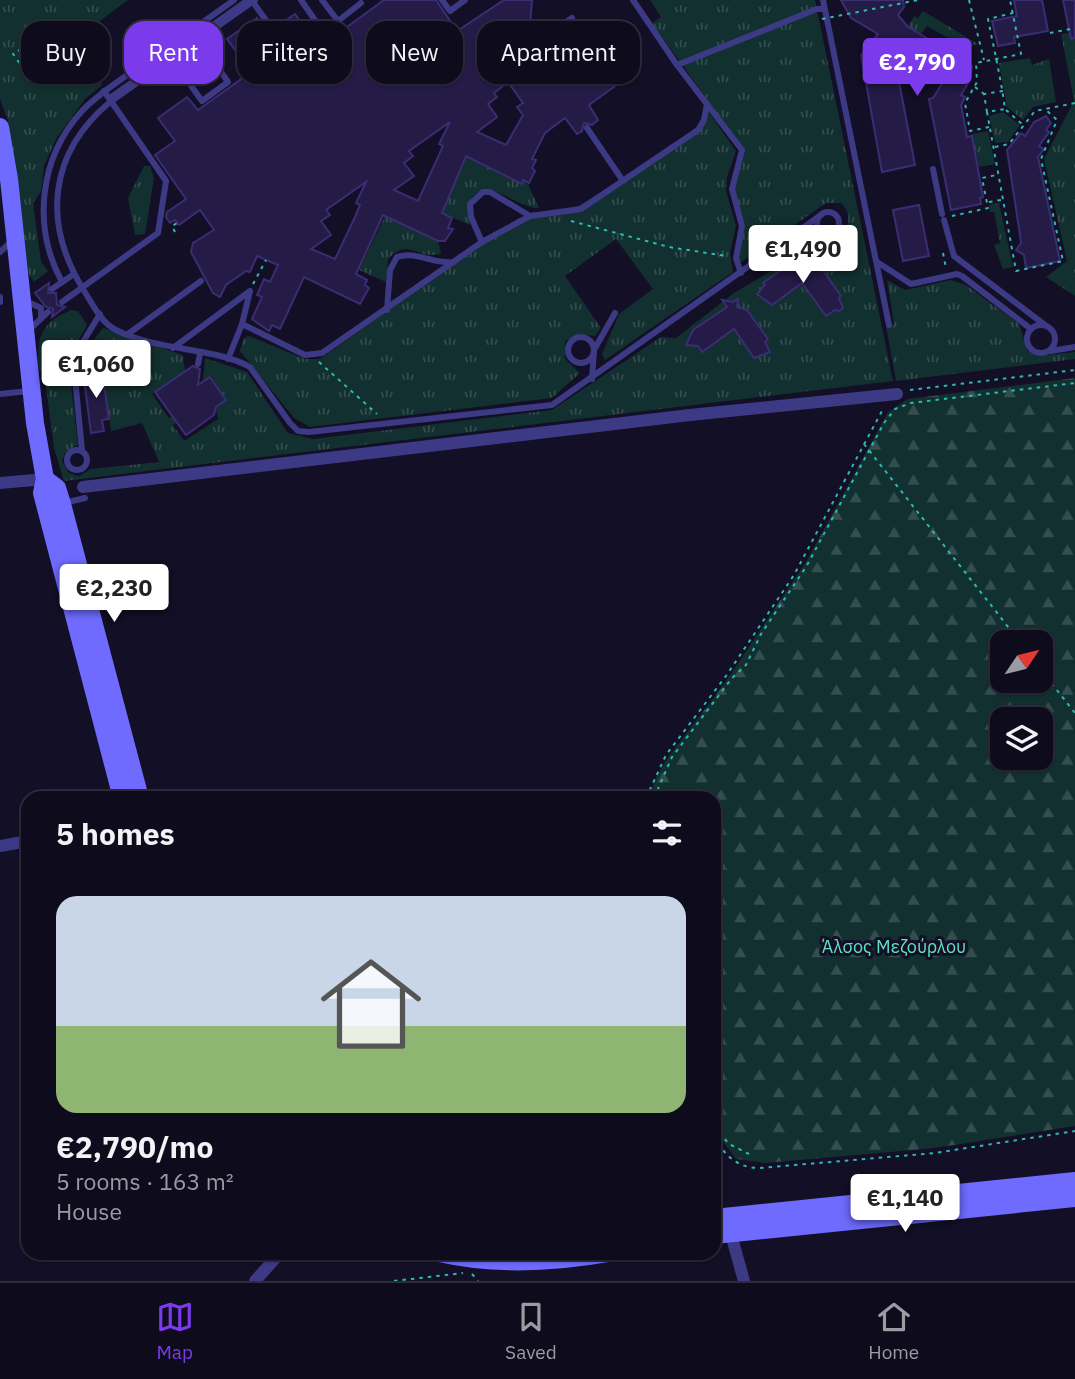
<!DOCTYPE html>
<html lang="en">
<head>
<meta charset="utf-8">
<style>
  :root { --surface:#0e0b1c; --page:#171425; --text:#f1f3f6; --muted:#9b9ba3; --line:#2e2b3b; --accent:#7c3aed }
  body { margin:0; font-family:"IBM Plex Sans",sans-serif; background:var(--page); color:var(--text); height:100vh; display:flex; flex-direction:column; font-size:26px; white-space:nowrap }
  * { box-sizing:border-box; margin:0 }
  p { font-size:23px; color:var(--muted) }
  .icon { flex:none; width:38px; height:38px; fill:none; stroke:currentColor; stroke-width:2; stroke-linecap:round; stroke-linejoin:round }
  .map { position:relative; flex:1; overflow:hidden }
  .side { position:absolute; left:21px; top:791px; width:700px; height:469px; display:flex; flex-direction:column; background:var(--surface); border-radius:21px; box-shadow:0 2px 5px #0004,0 0 0 2px var(--line) }
  .side>* { flex:none }
  .top-card { position:absolute; left:21px; top:21px; width:700px; height:63px; display:flex; gap:14px }
  .needle { width:46px; rotate:55deg }
  .controls { position:absolute; left:990px; top:630px; display:grid; gap:14px }
  .controls a { display:grid; place-items:center; width:63px; height:63px; border-radius:14px; background:var(--surface); box-shadow:0 2px 5px #0004,0 0 0 2px var(--line); font-size:35px }
  .price { position:absolute; translate:-50% -60px; padding:0 16px; border-radius:7px; background:#fff; color:#222; font-size:23px; line-height:46px; filter:drop-shadow(0 2px 4px #0008) }
  .price::after { content:''; position:absolute; left:50%; top:42px; width:21px; height:16px; margin-left:-10px; background:inherit; clip-path:polygon(0 0,100% 0,50% 100%) }
  .price.active { background:var(--accent); color:#fff }
  ul { padding:0; list-style:none }
  li { display:grid; align-content:center; gap:14px; height:371px; padding:0 35px }
  li span { display:grid; place-items:center; height:217px; border-radius:21px; color:#555 }
  li>.icon { margin-inline-start:auto }
  span .icon { width:126px; height:126px; fill:#fffc; stroke-width:1 }
  li b { font-size:30px }
  h2 { display:flex; justify-content:space-between; align-items:center; height:84px; padding:0 35px; font-size:30px }
  .pill { padding:0 24px; border-radius:21px; background:var(--surface); box-shadow:0 2px 5px #0004,0 0 0 2px var(--line); font-size:24px; line-height:63px }
  .pill.active { background:var(--accent); color:#fff }
  .tab-bar { display:flex; justify-content:space-around; align-items:center; height:98px; border-top:2px solid var(--line); background:var(--surface); font-size:19px; color:var(--muted) }
  .tab-bar a { display:grid; justify-items:center; gap:4px }
  .tab-bar .active { color:var(--accent) }
  .map>svg:first-child { display:block }
  .grass { fill:url(#grass-tufts) }
  .forest { fill:url(#forest-firs); fill-rule:evenodd }
  .building { fill:#241b47; stroke:#3b2d73; stroke-width:2; fill-rule:evenodd }
  .lines { fill:none; stroke-linecap:round; stroke-linejoin:round }
  .path { stroke:#2fb8b0; stroke-width:2; stroke-dasharray:3.5 5; stroke-linecap:butt }
  .lane { stroke:#3d3a85; stroke-width:6 }
  .street { stroke:#3d3a85; stroke-width:12 }
  .secondary { stroke:#6f6bff; stroke-width:18 }
  .path-bridge { stroke:#2fb8b0; stroke-width:2; stroke-dasharray:3.5 5; stroke-linecap:butt }
  .labels { text-anchor:middle; dominant-baseline:central; stroke-width:6; stroke-linejoin:round; paint-order:stroke }
  .park-label { font-size:18px; fill:#5fe0c0; stroke:#130f26 }
</style>
</head>
<body>
<div class="map">
<svg width="1075" height="1281" viewBox="0 0 1075 1281">
  <defs>
    <pattern id="grass-tufts" width="24" height="20" patternUnits="userSpaceOnUse" patternTransform="scale(1.75)"><rect width="24" height="20" fill="#12302f"/><path d="M3 7l-1-3M5 7V3M7 7l1-3M15 17l-1-3M17 17v-4M19 17l1-3" fill="none" stroke="#344d4e"/></pattern>
    <pattern id="forest-firs" width="22" height="20" patternUnits="userSpaceOnUse" patternTransform="scale(1.75)"><rect width="22" height="20" fill="#12302f"/><path d="M5 1l3.5 6h-7zM16 11l3.5 6h-7z" fill="#344d4e"/></pattern>
  </defs>
  <rect width="100%" height="100%" fill="#130f26"/>
  <g class="grass">
    <path d="M0 0H128L74 40 102 85 85 99 56 139 44 166 41 191 33 203 41 262 48 271 34 282 25 268 8 121 0 99Z"/>
    <path d="M650 0H815L893 381 64 481 54 448 44 371H39C35 340 41 321 72 310L78 311 87 325 68 359 78 444 65 453 62 461 69 473 79 476 91 469 159 462 142 423 111 431 103 370 83 372 84 352 103 328 183 355 185 371 152 394 169 418 173 416 177 422 173 425 184 441 218 419 216 408 227 400 211 376 203 381 205 358 247 372 288 433 313 439 552 410 661 337 676 338 734 293 800 254 819 259C833 245 862 223 841 203H826L740 263 737 257 741 227 733 194 740 145 652 23 661 17Z"/>
    <path d="M923 11 978 44 965 48 927 26 921 34 908 26 914 16 918 18Z"/>
    <path d="M1075 32V296L1046 277 1067 261 1044 159 1074 101 1061 34Z"/>
    <path d="M1030 58 1032 65 1049 59 1056 102 1033 107 1023 120 1007 107 999 63Z"/>
    <path d="M708 111 736 151 727 177 726 191 736 226 730 253 733 272 605 360 602 354 619 314 653 289 616 239 565 276 601 328 595 336 581 334 565 341V359L580 373 552 398 310 427 294 418 240 351 244 338 249 336 305 359H320L519 218 573 209 674 149 699 132Z"/>
    <path d="M1003 112 1020 125 1008 142 995 143 989 116Z"/>
    <path d="M988 131 995 164 979 167 972 134Z"/>
    <path d="M464 155 521 184 523 181 528 184 539 208C515 209 488 174 470 200V225L442 213 465 161Z"/>
    <path d="M144 166H150L154 178 145 234 135 235 128 198Z"/>
    <path d="M999 203 1013 267 1003 269 994 245 1000 243 994 212H990L989 205Z"/>
    <path d="M385 216 438 241 441 254C417 260 409 237 388 259L386 282 359 270Z"/>
    <path d="M887 280 905 290 951 280 966 285 1019 324 1028 351 1037 356 1075 352V359L896 381 886 326 894 324Z"/>
  </g>
  <path class="forest" d="M1075 378V1126L935 1148 766 1163 736 1159 714 1129V798H649L656 777 669 756 722 687 806 562 888 412 908 399ZM1003 642H1041V681H1003ZM1003 719H1041V758H1003Z"/>
  <g class="building">
    <path d="M384 0H436L457 31 504 0H532L530 25 517 35 524 44 523 53 530 54 544 73 562 61 573 77 619 45 637 70 589 105 598 120 592 125 584 123 582 131 577 134 565 118 545 133 532 159 536 160 532 168 535 171 529 183 523 180 522 184 466 156 442 213 452 218 448 228 453 229 445 241H438L383 215 356 274 367 280 365 285 369 288 360 304 304 277 280 329 272 325 269 331 252 319 262 297 257 295 264 279 270 282 278 265 257 256 250 272 246 271 226 285 220 297 213 293 191 252 193 243 214 230 200 210 179 225 175 220 170 223 166 217 167 212 186 199 155 155 175 141 158 118 187 97 198 110 251 72 227 39 257 18 279 49 285 52 295 45 297 40 291 35 285 38 277 27 295 14 303 25 300 31 304 35 327 21 336 35ZM508 82 523 103 517 107 523 115 506 145 477 132 497 117 488 104 497 97 494 93ZM450 122 439 144 443 146 418 201 394 190 414 176 404 163 413 156 409 151ZM366 182 356 203 360 205 355 217 335 259 311 249 331 235 321 221 330 215 326 210Z"/>
    <path d="M841 0H903L904 7 898 15 907 26 972 66 970 80 961 95 965 97 961 105 967 137 972 136 983 197 980 198 981 204 951 210 929 99 933 98 945 79 903 51 895 61 915 165 882 172 861 55 878 34 851 18Z"/>
    <path d="M1014 0H1042L1048 31 1014 37 1015 43 998 46 992 21 1017 16Z"/>
    <path d="M1063 0H1075V38L1071 39Z"/>
    <path d="M1046 116 1051 123 1046 130 1049 132 1039 146 1044 149 1038 157 1060 261 1026 268 1024 255 1016 250 1021 243 1020 235 1007 150 1021 133 1025 136 1034 122Z"/>
    <path d="M919 205 929 256 903 261 893 210Z"/>
    <path d="M804 258 816 261 841 296 839 298 843 308 839 311 835 310 826 316 802 283 772 305 757 294 765 285 763 283 797 259Z"/>
    <path d="M49 283 48 293H56L57 305 65 307 52 317 53 309 46 307 35 293Z"/>
    <path d="M738 299 737 307 747 310 768 339 765 342 770 352 754 358 734 329 702 352 698 346 686 345 693 330 727 307 722 300 733 302Z"/>
    <path d="M193 366 200 369 198 385 210 377 226 400 216 407 214 415 186 435 155 392Z"/>
    <path d="M102 370 109 419 102 420 104 431 91 433 83 372Z"/>
  </g>
  <g class="lines">
    <g class="path">
      <path d="M969 0 984 60"/>
      <path d="M1050 33 1075 28"/>
      <path d="M26 56 21 49 13 54 23 68 31 63 26 56 44 47 88 71 98 68"/>
      <path d="M975 87 984 94"/>
      <path d="M1003 91 984 94 987 112 1005 109C1001 79 994 49 988 19L1013 13"/>
      <path d="M1006 110 1023 125"/>
      <path d="M987 112 1016 271 1063 261 1041 159 1057 120 1045 109"/>
      <path d="M989 127 970 131 965 103 977 82 976 63 1021 54 1010 0"/>
      <path d="M995 147 1009 144 1035 111 1075 103"/>
      <path d="M989 202 1001 200"/>
      <path d="M952 216 988 208 982 178 996 175"/>
      <path d="M571 221 669 247 726 256"/>
      <path d="M175 232 172 226 177 223"/>
      <path d="M943 253 946 268"/>
      <path d="M253 284 266 260"/>
      <path d="M319 362 377 414"/>
      <path d="M910 390 1075 370"/>
      <path d="M864 444 1020 642"/>
      <path d="M1041 670 1075 713"/>
      <path d="M646 798 666 755 726 676 794 575 883 409"/>
      <path d="M654 798 672 757 732 678 746 665 761 634 806 567 884 423 895 409 911 403 1075 383"/>
      <path d="M714 1126 729 1144 749 1154"/>
      <path d="M714 1136C725 1156 737 1168 760 1168L935 1153 1075 1131"/>
      <path d="M472 1274 478 1281"/>
      <path d="M394 1281 463 1273"/>
    </g>
    <g class="lane">
      <path d="M255 0 110 102C49 153 42 222 83 289 92 303 101 323 116 330 156 351 214 347 250 367L290 423 298 431 309 432 552 405 821 215"/>
      <path d="M301 0 317 23 306 30"/>
      <path d="M322 0 338 21 361 3"/>
      <path d="M442 0 450 11 465 0"/>
      <path d="M633 0 677 65 742 150 732 189 742 226 736 258 741 273"/>
      <path d="M823 0 889 325"/>
      <path d="M253 2 284 46 291 41"/>
      <path d="M527 49 572 18"/>
      <path d="M172 59 202 101 228 82 199 40"/>
      <path d="M677 65 817 9H824"/>
      <path d="M110 98 248 0"/>
      <path d="M587 128 623 181"/>
      <path d="M933 169 942 214"/>
      <circle cx="828" cy="223" r="11"/>
      <path d="M944 220 954 256 1045 325"/>
      <path d="M789 239 800 254"/>
      <path d="M482 242 471 217 470 204 483 192H490L530 216"/>
      <path d="M0 252 13 240"/>
      <path d="M877 262 911 284 957 274 962 276 1031 329"/>
      <path d="M62 282C32 227 39 158 82 111 98 94 118 82 137 68 169 46 202 23 234 0"/>
      <path d="M52 289 74 274"/>
      <path d="M0 297V302"/>
      <path d="M62 302 158 233 166 181 104 91"/>
      <path d="M30 303 41 308V317"/>
      <path d="M387 310 390 270 397 257C415 250 434 265 454 262"/>
      <path d="M242 324 305 355 322 353 482 242 530 216 581 209 698 130 704 120 707 104"/>
      <circle cx="1041" cy="339" r="14"/>
      <path d="M29 330 48 312"/>
      <path d="M128 334 201 281"/>
      <circle cx="581" cy="350" r="13"/>
      <path d="M173 348 250 291 242 324 228 359"/>
      <path d="M1051 351 1075 347"/>
      <path d="M198 364 200 354"/>
      <path d="M592 379 594 350 615 313"/>
      <path d="M0 394 29 391"/>
      <circle cx="77" cy="460" r="10"/>
      <path d="M82 451 74 367 78 350 100 314"/>
      <path d="M64 503 85 498"/>
    </g>
    <g class="street">
      <path d="M0 483 45 479"/>
      <path d="M83 487 690 415 897 394"/>
      <path d="M0 846 28 841"/>
      <path d="M729 1227 744 1281"/>
      <path d="M255 1281 280 1253"/>
    </g>
    <g class="secondary">
      <path d="M0 127 9 179 35 423 45 479 42 493 122 798"/>
      <path d="M45 479 57 488 62 504 140 798"/>
      <path d="M714 1218 1075 1181"/>
      <path d="M714 1235 1075 1198"/>
      <path d="M439 1253C496 1266 552 1263 609 1253"/>
    </g>
    <path class="path-bridge" d="M822 19 918 0"/>
  </g>
  <g class="labels">
    <g class="park-label">
      <text x="894" y="946">Άλσος Μεζούρλου</text>
    </g>
  </g>
</svg>
<div class="controls">
<a><svg class="needle" viewBox="-14 -14 28 28"><path d="M0-13l5 13h-10z" fill="#e53935"/><path d="M0 13l5-13h-10z" fill="#9b9ba3"/></svg></a>
<a><svg class="icon" aria-label="layers" viewBox="0 0 24 24"><path d="M12 4l9 5-9 5-9-5zM3 14l9 5 9-5"/></svg></a>
</div>
<b class="price active" style="left:917px;top:98px">€2,790</b>
<b class="price" style="left:803px;top:285px">€1,490</b>
<b class="price" style="left:96px;top:400px">€1,060</b>
<b class="price" style="left:114px;top:624px">€2,230</b>
<b class="price" style="left:905px;top:1234px">€1,140</b>
<div class="top-card">
<a class="pill">Buy</a>
<a class="pill active">Rent</a>
<a class="pill">Filters</a>
<a class="pill">New</a>
<a class="pill">Apartment</a>
</div>
<section class="side">
<h2>5 homes<svg class="icon" aria-label="filters" viewBox="0 0 24 24"><path d="M4 7h16M4 17h16"/><circle cx="9" cy="7" r="2"/><circle cx="15" cy="17" r="2"/></svg></h2>
<ul>
<li><span style="background:linear-gradient(#c9d6e8 60%,#8fb573 0)"><svg class="icon" aria-label="home" viewBox="0 0 24 24"><path d="M3 11l9-7 9 7M6 9v11h12V9"/></svg></span><div><b>€2,790/mo</b><p>5 rooms · 163 m²</p><p>House</p></div></li>
</ul>
</section>
</div>
<nav class="tab-bar">
<a class="active"><svg class="icon" aria-label="map" viewBox="0 0 24 24"><path d="M3 6l6-2 6 2 6-2v14l-6 2-6-2-6 2zM9 4v14M15 6v14"/></svg>Map</a>
<a><svg class="icon" aria-label="saved" viewBox="0 0 24 24"><path d="M7 4h10v16l-5-4-5 4z"/></svg>Saved</a>
<a><svg class="icon" aria-label="home" viewBox="0 0 24 24"><path d="M3 11l9-7 9 7M6 9v11h12V9"/></svg>Home</a>
</nav>
</body>
</html>
